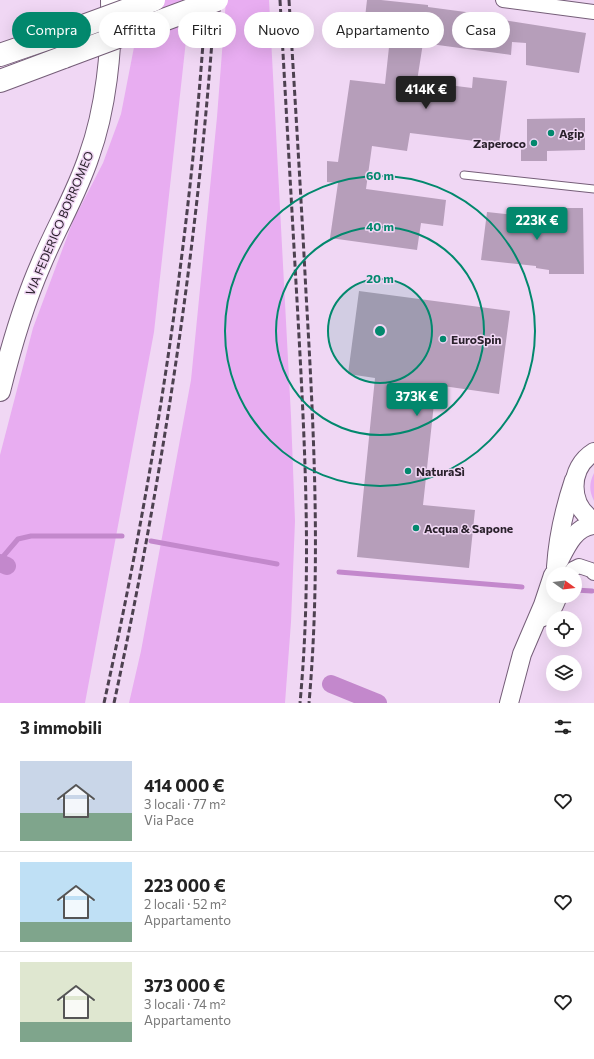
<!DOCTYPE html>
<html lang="it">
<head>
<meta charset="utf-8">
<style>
  :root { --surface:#fff; --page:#f2f2f2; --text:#222; --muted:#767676; --line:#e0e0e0; --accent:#02886d }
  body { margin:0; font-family:Commissioner,sans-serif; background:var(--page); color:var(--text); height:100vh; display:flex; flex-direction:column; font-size:15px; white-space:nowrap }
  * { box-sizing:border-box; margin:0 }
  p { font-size:13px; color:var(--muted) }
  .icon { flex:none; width:22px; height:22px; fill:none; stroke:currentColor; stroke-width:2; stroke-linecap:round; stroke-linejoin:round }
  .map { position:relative; height:703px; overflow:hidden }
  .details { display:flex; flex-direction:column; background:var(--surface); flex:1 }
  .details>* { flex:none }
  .hud { position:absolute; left:12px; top:12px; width:570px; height:36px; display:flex; gap:8px }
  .needle { width:26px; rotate:105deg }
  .tools { position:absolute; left:546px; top:567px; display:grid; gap:8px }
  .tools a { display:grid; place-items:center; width:36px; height:36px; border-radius:50%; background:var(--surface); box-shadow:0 4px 16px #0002; font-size:20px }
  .price { position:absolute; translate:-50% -34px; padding:0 9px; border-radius:4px; background:var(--accent); color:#fff; font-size:13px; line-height:26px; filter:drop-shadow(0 1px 2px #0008) }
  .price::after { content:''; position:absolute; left:50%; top:24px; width:12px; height:9px; margin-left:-6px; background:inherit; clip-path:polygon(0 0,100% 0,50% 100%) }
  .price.on { background:#222; color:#fff }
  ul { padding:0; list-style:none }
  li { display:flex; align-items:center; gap:12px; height:100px; padding:0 20px }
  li+li { border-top:1px solid var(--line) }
  li span { display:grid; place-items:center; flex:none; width:112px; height:80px; border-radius:0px; color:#555 }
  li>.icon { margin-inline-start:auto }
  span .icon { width:48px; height:48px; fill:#fffc; stroke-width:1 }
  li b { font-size:17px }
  h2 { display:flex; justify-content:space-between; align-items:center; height:48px; padding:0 20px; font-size:17px }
  .pill { padding:0 14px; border-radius:18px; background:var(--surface); box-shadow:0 4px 16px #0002; font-size:14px; line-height:36px }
  .pill.on { background:var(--accent); color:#fff }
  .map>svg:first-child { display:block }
  .green { fill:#e8adf1 }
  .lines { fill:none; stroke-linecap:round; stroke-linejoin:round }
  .stream { stroke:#c388cc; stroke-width:5 }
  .canal { stroke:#c388cc; stroke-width:18 }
  .building { fill:#b69eba }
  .service-casing { stroke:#755e78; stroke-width:9 }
  .minor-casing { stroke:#755e78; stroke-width:16 }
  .tertiary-casing { stroke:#755e78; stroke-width:20 }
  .secondary-casing { stroke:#755e78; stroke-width:22 }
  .trunk-casing { stroke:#755e78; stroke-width:24 }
  .service { stroke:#fff; stroke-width:7 }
  .minor { stroke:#fff; stroke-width:14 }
  .tertiary { stroke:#fff; stroke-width:18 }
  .secondary { stroke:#fff; stroke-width:20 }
  .trunk { stroke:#fff; stroke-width:22 }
  .rail { stroke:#4d4150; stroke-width:3; stroke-dasharray:6 3; stroke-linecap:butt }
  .trunk-bridge-casing { stroke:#755e78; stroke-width:24; stroke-linecap:butt }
  .trunk-bridge { stroke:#fff; stroke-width:22 }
  .ring { fill:none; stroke:#02886d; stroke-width:2 }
  .poi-dot { fill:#02886d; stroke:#f0d7f4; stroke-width:1.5 }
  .labels { text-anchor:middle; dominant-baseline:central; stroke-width:3; stroke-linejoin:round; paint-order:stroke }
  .poi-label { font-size:12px; font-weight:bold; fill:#2a212c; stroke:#f0d7f4; text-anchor:start }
  .street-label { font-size:12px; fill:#2a212c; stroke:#f0d7f4 }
  .centre { fill:#02886d; stroke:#f0d7f4; stroke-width:2 }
  .ring-label { font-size:12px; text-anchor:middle; font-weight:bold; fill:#02886d; stroke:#f0d7f4; stroke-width:3; stroke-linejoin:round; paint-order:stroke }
</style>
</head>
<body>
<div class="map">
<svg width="594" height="703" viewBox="0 0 594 703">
  <rect width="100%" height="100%" fill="#f0d7f4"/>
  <g class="green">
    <path d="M139 0H185L188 22 154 332 85 703H0V455L33 328 73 221 103 163 121 114 135 42Z"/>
    <path d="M226 0H269L291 416 295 521 291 622 285 703H129L141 651 191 380 217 117Z"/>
    <path d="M594 473V501C589 491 589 483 594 473Z"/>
  </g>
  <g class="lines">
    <g class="stream">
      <path d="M151 541 277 564"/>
      <path d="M0 560 18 539 31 536H122"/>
      <path d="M339 572 522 587"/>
      <path d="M575 590 592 591"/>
    </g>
    <g class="canal">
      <path d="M0 563 7 566"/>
      <path d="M331 684 378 703"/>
    </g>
  </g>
  <g class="building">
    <path d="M367 0H381L428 5V7L503 17V20L586 33 579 73 526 65V43L512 42 511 55 423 43 417 81 472 88 473 77 507 81 499 144 410 133 407 151 372 146 366 189 446 200 443 226 421 223 417 250 330 238 338 183 327 182V161L338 162 350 80 385 84 390 38 363 35Z"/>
    <path d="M585 118V150L547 151V161H521V148H527V119Z"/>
    <path d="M549 208H583L584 274H549V270L536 268V266L481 260 487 212 549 219Z"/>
    <path d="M359 291 510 311 499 394 436 385 423 505 475 510 469 568 357 557 375 378 348 374Z"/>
  </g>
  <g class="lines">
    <defs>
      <path id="service" d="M464 175 594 189"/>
      <g id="minor">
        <path d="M503 0 594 12"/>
        <path d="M569 574 573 569 579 566 591 570 594 573"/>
        <path d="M539 620C551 619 556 607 560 596"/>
      </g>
      <g id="tertiary">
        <path d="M594 452C568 468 568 505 594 521"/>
        <path d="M559 561C567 545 575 527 594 525"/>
        <path d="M556 567C558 536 564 510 574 480"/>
        <path d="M509 703 522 654 543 605 553 575"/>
      </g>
      <path id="secondary" d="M0 391C11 347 23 305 41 264 56 228 77 193 89 156 106 109 112 50 111 0"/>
      <g id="trunk">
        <path d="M0 55 64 33"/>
        <path d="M0 81 64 57"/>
      </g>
    </defs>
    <use href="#service" class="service-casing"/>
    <use href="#minor" class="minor-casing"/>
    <use href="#tertiary" class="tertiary-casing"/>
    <use href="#secondary" class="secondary-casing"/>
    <use href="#trunk" class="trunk-casing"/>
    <use href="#service" class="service"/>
    <use href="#minor" class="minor"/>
    <use href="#tertiary" class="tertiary"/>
    <use href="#secondary" class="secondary"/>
    <use href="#trunk" class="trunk"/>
    <g class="rail">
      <path d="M280 0C286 106 292 212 298 318 305 446 312 575 300 703"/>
      <path d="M289 0C295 98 301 195 306 293 314 430 321 566 309 703"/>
      <path d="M104 703C155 472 191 236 206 0"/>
      <path d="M114 703C164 471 199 236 215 0"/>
    </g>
    <defs>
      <g id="trunk-bridge">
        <path d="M64 33 154 0"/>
        <path d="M64 57 217 0"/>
      </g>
    </defs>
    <use href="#trunk-bridge" class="trunk-bridge-casing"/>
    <use href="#trunk-bridge" class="trunk-bridge"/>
  </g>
  <circle cx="380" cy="331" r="52" fill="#02886d" fill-opacity=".12"/>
  <g class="ring">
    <circle cx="380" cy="331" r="52"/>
    <circle cx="380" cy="331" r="104"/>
    <circle cx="380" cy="331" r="155"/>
  </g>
  <g class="poi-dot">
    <circle cx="551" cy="133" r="4"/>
    <circle cx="534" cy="143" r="4"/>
    <circle cx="443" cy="339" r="4"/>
    <circle cx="408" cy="471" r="4"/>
    <circle cx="416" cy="528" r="4"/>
  </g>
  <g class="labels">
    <g class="poi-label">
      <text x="559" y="133">Agip</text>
      <text x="526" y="143" text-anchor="end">Zaperoco</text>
      <text x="451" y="339">EuroSpin</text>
      <text x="416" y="471">NaturaSì</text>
      <text x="424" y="528">Acqua &amp; Sapone</text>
    </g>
    <g class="street-label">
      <text transform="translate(59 223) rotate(-67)">VIA FEDERICO BORROMEO</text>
    </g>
  </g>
  <circle cx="380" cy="331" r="6" class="centre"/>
  <g class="ring-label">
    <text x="380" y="180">60 m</text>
    <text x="380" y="231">40 m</text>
    <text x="380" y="283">20 m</text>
  </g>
</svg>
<div class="tools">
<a><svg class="needle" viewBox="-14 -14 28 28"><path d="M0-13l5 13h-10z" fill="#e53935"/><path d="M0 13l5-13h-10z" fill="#767676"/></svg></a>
<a><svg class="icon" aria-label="locate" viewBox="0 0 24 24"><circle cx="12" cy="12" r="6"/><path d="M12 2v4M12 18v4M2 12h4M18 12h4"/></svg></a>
<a><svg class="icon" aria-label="layers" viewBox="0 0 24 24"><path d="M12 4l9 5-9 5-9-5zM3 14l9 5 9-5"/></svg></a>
</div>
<b class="price on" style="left:426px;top:110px">414K €</b>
<b class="price" style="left:537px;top:241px">223K €</b>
<b class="price" style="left:417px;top:417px">373K €</b>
<div class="hud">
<a class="pill on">Compra</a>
<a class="pill">Affitta</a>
<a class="pill">Filtri</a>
<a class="pill">Nuovo</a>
<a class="pill">Appartamento</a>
<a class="pill">Casa</a>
</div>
</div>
<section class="details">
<h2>3 immobili<svg class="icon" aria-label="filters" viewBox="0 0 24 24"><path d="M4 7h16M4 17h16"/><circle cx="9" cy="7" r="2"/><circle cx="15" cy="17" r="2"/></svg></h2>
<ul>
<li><span style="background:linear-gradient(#c9d6e8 65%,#7fa58c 0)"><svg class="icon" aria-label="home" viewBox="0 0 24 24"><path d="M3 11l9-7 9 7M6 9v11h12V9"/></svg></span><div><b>414 000 €</b><p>3 locali · 77 m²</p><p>Via Pace</p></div><svg class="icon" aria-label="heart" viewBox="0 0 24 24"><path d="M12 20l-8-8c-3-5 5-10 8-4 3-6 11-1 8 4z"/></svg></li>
<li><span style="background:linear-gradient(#bfe0f5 75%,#7fa58c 0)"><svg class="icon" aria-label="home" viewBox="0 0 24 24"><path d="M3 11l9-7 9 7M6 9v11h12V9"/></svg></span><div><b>223 000 €</b><p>2 locali · 52 m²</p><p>Appartamento</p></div><svg class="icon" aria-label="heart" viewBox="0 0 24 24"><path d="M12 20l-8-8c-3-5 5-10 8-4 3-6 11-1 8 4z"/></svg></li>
<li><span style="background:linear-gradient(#dfe7d0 75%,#7fa58c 0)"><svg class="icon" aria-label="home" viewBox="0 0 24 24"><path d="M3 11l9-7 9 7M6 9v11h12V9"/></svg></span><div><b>373 000 €</b><p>3 locali · 74 m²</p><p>Appartamento</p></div><svg class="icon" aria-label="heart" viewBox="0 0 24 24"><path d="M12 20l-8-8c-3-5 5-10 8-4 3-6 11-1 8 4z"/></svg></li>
</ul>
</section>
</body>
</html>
